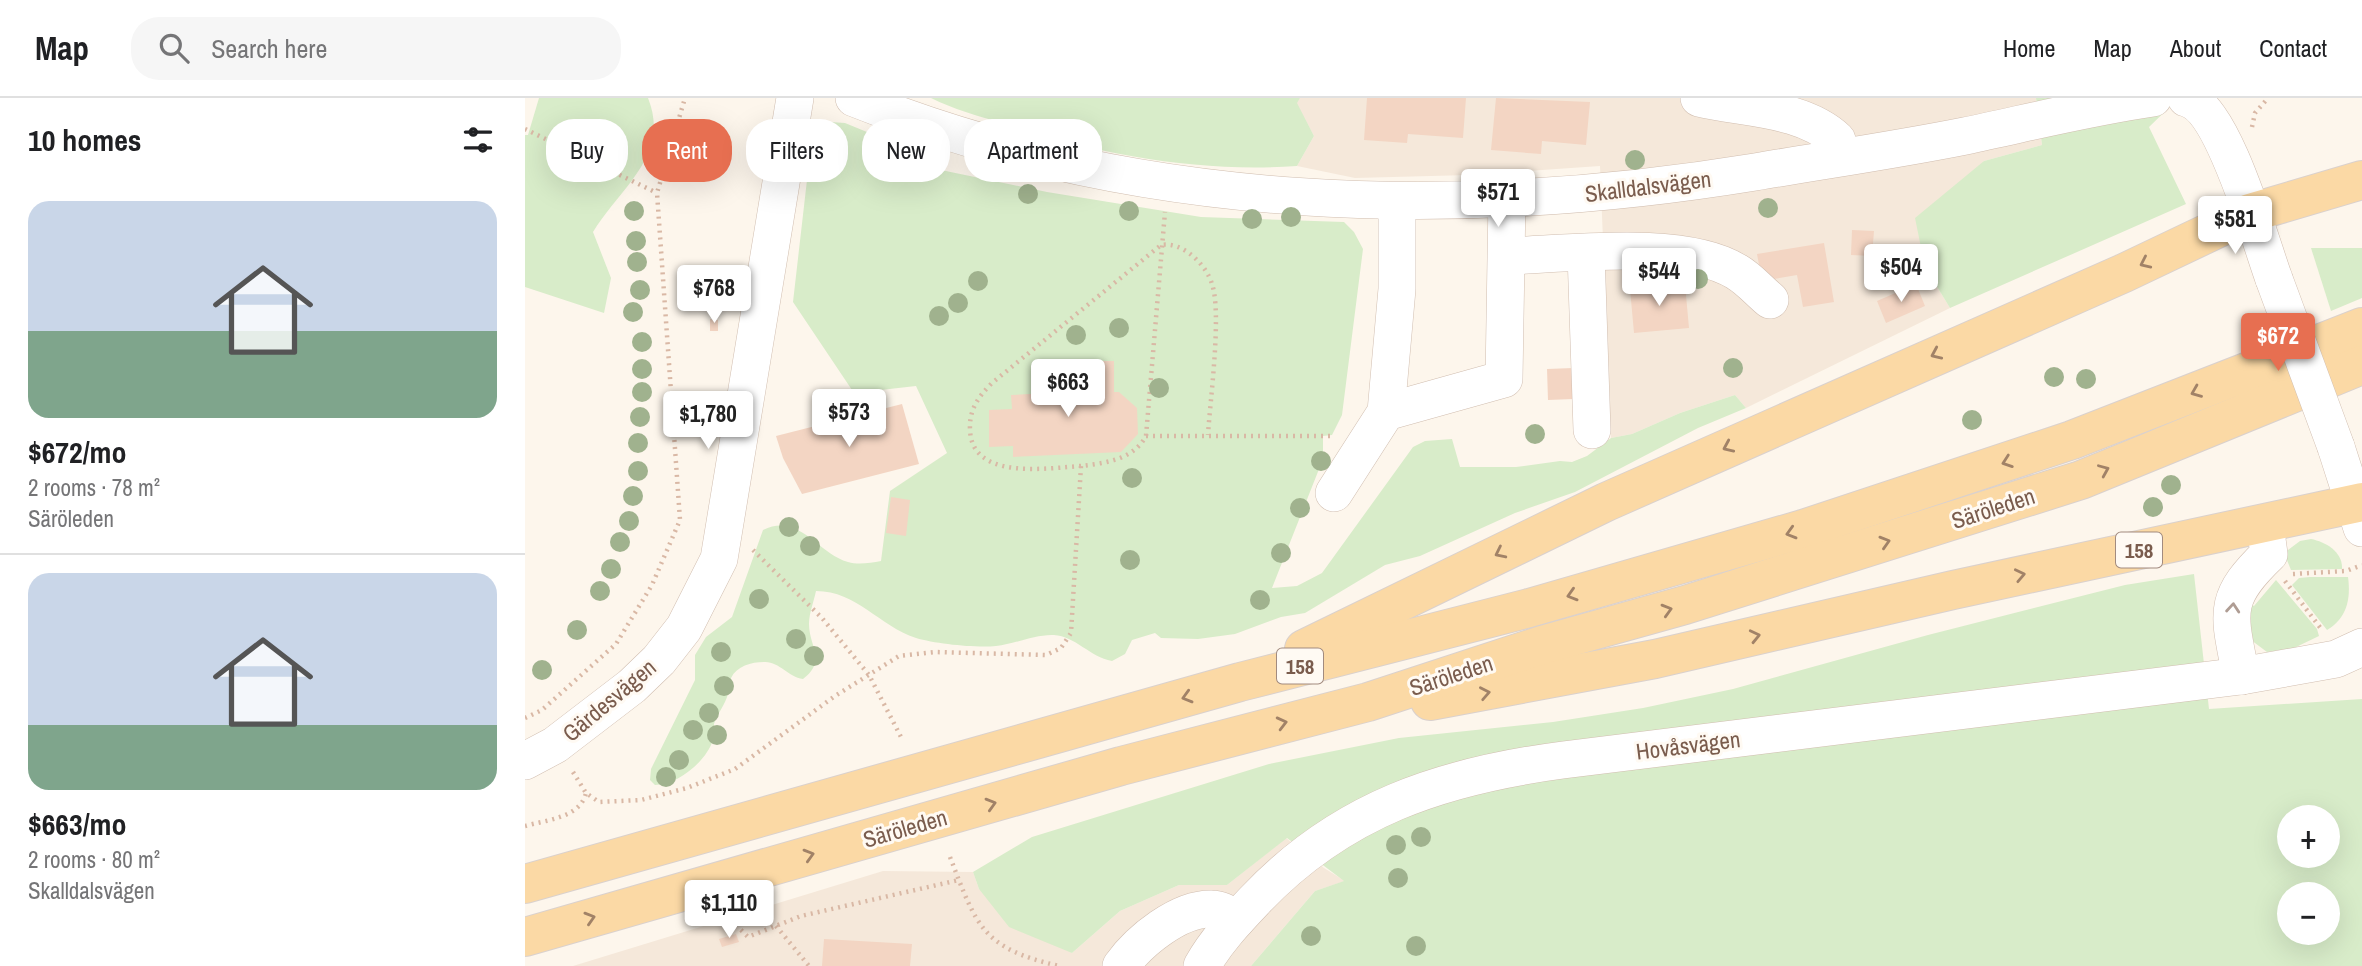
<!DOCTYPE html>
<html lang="en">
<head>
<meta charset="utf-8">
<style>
  :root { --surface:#fff; --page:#f6f6f6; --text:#202124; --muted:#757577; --line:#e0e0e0; --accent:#e76f51 }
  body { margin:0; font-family:"Archivo Narrow",sans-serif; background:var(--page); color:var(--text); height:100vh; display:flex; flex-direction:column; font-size:26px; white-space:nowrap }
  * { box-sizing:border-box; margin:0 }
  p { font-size:23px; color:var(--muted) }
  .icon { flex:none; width:38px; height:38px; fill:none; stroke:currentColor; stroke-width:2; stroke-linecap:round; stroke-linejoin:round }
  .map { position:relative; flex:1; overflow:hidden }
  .panel { display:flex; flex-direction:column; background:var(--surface); width:525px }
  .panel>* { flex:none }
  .hud { position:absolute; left:21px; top:21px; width:665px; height:63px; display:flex; gap:14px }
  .buttons { position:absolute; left:1752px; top:707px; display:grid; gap:14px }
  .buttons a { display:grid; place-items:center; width:63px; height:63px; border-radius:50%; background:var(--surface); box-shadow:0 7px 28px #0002; font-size:35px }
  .price { position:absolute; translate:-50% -60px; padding:0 16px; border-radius:7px; background:#fff; color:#222; font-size:23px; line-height:46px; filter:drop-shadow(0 2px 4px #0008) }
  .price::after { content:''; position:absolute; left:50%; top:42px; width:21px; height:16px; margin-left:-10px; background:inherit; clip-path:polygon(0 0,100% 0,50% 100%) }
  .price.selected { background:var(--accent); color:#fff }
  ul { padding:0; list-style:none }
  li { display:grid; align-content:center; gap:14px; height:371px; padding:0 28px }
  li+li { border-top:2px solid var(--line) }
  li span { display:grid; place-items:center; height:217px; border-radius:21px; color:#555 }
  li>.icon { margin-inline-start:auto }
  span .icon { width:126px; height:126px; fill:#fffc; stroke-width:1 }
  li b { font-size:30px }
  h2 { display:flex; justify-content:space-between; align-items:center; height:84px; padding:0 28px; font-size:30px }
  .tag { padding:0 24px; border-radius:28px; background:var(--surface); box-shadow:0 7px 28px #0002; font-size:24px; line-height:63px }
  .tag.selected { background:var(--accent); color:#fff }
  header { display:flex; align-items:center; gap:42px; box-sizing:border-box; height:98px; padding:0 35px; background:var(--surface); border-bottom:2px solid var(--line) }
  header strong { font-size:33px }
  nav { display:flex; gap:38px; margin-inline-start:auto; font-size:24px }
  .search { width:490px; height:63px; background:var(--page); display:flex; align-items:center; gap:18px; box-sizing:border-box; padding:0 24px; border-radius:28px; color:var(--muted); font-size:26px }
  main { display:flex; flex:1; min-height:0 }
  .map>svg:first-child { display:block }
  .residential { fill:#f5e8da }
  .green { fill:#d8ecc9; fill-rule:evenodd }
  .building { fill:#f3d5c3 }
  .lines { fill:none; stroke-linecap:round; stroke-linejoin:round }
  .minor-casing { stroke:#d1beb0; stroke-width:38 }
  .major-casing { stroke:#dad1cd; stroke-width:40 }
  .path { stroke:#d9b8a5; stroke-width:4.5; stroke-dasharray:2 5; stroke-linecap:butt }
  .minor { stroke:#fff; stroke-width:37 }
  .major { stroke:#fbd9a5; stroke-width:38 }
  .minor-bridge-casing { stroke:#d1beb0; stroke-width:38; stroke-linecap:butt }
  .minor-bridge { stroke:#fff; stroke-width:37 }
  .tree { fill:#a0b28e }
  .oneway { stroke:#a18267 }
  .oneway2 { stroke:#af9d94 }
  .labels { text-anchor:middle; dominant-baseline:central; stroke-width:6; stroke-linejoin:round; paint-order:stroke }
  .shield { fill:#fffaf3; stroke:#a28b7f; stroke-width:2 }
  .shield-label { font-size:21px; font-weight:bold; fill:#7a5c4d }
  .street-label { font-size:23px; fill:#7a5c4d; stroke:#fffaf3 }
</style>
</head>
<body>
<header>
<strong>Map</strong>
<div class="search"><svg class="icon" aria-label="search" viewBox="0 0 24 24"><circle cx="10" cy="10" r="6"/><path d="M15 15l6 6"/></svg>Search here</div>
<nav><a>Home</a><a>Map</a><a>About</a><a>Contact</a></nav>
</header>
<main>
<section class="panel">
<h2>10 homes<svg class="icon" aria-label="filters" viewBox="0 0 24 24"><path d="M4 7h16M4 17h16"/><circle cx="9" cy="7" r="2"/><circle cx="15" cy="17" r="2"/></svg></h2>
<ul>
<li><span style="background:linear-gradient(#c9d6e8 60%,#7fa58c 0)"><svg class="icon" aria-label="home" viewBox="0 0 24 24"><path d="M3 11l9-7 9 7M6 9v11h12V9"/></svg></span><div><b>$672/mo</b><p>2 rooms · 78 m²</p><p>Säröleden</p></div></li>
<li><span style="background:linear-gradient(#c9d6e8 70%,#7fa58c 0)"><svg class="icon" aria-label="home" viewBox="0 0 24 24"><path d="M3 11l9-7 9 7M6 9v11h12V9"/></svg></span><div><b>$663/mo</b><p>2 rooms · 80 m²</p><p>Skalldalsvägen</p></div></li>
</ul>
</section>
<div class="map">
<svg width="1837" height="868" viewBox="0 0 1837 868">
  <rect width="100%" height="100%" fill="#fdf6ec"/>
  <g class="residential">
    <path d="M775 0H1511L1517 47 1459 63 1400 169 1425 210 1221 310 1210 297 1155 315 1107 336 1086 340 1075 68 944 77 830 80 772 68 789 38 771 5Z"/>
    <path d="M761 740 799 770 820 783 790 793 726 868H48L358 773 448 774 454 791 547 855 595 813 654 787H702Z"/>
  </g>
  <g class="green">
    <path d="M14 0H123C146 57 95 90 68 134L86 180 79 215 0 189V37H3Z"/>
    <path d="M406 0H775L772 5 789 38 772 68C672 75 571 56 477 25 453 18 428 11 406 0Z"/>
    <path d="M1511 0H1654L1624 29 1661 106 1425 210 1400 169 1390 120 1459 63 1517 47Z"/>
    <path d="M305 24 320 25 398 57 416 72 522 94 676 119 819 124 829 134 838 151 817 317 807 337 798 338V361L747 490 772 488 797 475 888 349 900 343 927 341 935 369H991L1035 363 1047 364 1062 358 1086 340 1107 336 1155 315 1210 297 1221 310 1173 330 1050 394 990 415 895 458 860 467 780 515 756 519 710 536 673 541 636 540 630 535 607 542 600 556 587 563C565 559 550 538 529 537 511 536 490 546 471 548 451 550 411 546 391 540 354 528 332 493 291 493 289 503 284 515 284 526 284 548 302 563 278 581 263 579 254 563 239 564 226 564 212 568 206 580 204 585 205 591 203 596 200 607 192 616 189 626 188 631 189 637 188 642 181 664 152 687 130 687L125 682 126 671 170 582V557L181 539 207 519 238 432C274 414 292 455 323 464 333 467 345 465 356 463L365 393 422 355 391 288 329 295 268 204 282 82 271 62C276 44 291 35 305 24Z"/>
    <path d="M1786 150H1837V200L1806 213Z"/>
    <path d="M1786 441C1801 444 1818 454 1817 471L1766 472 1759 455 1775 443Z"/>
    <path d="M1669 476 1684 611 1837 601V868H726L790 793 819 783 762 740 702 787H654L595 813 547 855 484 829 454 791 448 774 507 739 744 666 874 640 1028 624 1118 610 1208 591 1403 537 1600 487ZM1764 719H1802V758H1764ZM1764 796H1802V835H1764Z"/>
    <path d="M1785 479H1823C1826 501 1822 520 1802 532L1767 487 1774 480Z"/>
    <path d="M1751 482 1792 531 1794 538 1769 550 1742 554 1726 542 1724 505 1729 508Z"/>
  </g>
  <g class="building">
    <path d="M842 0H941L938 40 883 36 882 45 839 42Z"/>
    <path d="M971 0 1065 4 1061 47 1017 43 1016 56 966 52Z"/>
    <path d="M1327 132 1349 133 1347 158 1326 157Z"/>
    <path d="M1299 145 1309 204 1278 209 1272 177 1237 183 1232 156Z"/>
    <path d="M1160 186 1164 230 1109 235 1105 191Z"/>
    <path d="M1391 186 1400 208 1361 225 1352 203Z"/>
    <path d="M185 221 193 222V233H185Z"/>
    <path d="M561 263H589V294H594L612 310 613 336 596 354 488 359V348L464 349V312L487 311 486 297 561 293Z"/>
    <path d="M1048 270 1049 301 1023 302 1022 271Z"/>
    <path d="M377 306 394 366 277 396 258 360 251 338Z"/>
    <path d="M366 399 385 402 381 438 361 435Z"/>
    <path d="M211 836 214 844 197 849 194 841Z"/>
    <path d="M299 841 387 846 385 868H297Z"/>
  </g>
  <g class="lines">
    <defs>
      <g id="minor">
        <path d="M329 0C614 115 930 123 1230 74 1300 62 1370 52 1440 38 1502 25 1565 9 1628 0"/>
        <path d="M1174 0C1218 11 1277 9 1312 42L1316 59"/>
        <path d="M1661 0C1699 10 1735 143 1749 181"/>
        <path d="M1061 155 1067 332"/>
        <path d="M982 158C1043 156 1160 141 1212 174 1224 181 1234 193 1245 202"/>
        <path d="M861 314 979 281 982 101"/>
        <path d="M1811 349 1837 430"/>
        <path d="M809 395 861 314 872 191V103"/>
        <path d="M1716 578C1704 515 1696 502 1744 456L1740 427"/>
        <path d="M0 663 30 647 107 588 134 562 159 530 194 461 270 0"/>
        <path d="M596 868C614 843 654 810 687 811 696 811 704 817 712 821"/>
        <path d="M677 868C691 843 711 822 730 802 816 711 917 678 1038 662L1716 578 1811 561 1837 549"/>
      </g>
      <g id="major">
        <path d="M779 551 1081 404 1599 175 1725 115 1837 82"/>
        <path d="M905 603 1130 561 1428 492 1837 404"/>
        <path d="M0 786 715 584 1004 510 1278 431 1547 342 1837 229"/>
        <path d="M0 839 596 668 843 604 1017 547 1160 507 1556 382 1837 267"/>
      </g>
    </defs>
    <use href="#minor" class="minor-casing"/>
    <use href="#major" class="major-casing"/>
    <g class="path">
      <path d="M1727 29 1730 15 1743 0"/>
      <path d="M0 31 132 95"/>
      <path d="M621 338H809"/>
      <path d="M556 368C522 370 447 383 445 332 444 312 453 299 467 285L636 147C657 143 681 166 687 186 697 215 685 303 683 337"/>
      <path d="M228 452 297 520 344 577 376 639"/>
      <path d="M1768 476 1821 473 1837 467"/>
      <path d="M1760 483 1797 532"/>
      <path d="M0 620 17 612 91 546 127 487 155 422 132 95 160 0"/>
      <path d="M48 674 61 695 74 704 116 702 162 690 210 671 310 598 374 558 410 554 521 557 536 550 546 535 556 368C580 365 608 362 621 338L640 114"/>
      <path d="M0 728C21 722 55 720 61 695"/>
      <path d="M425 759C452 829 457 850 534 868"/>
      <path d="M211 827 223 839 276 818 434 782"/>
      <path d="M251 828 284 868"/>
    </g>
    <use href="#minor" class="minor"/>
    <use href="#major" class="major"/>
    <defs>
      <path id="minor-bridge" d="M1749 181 1811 349"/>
    </defs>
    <use href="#minor-bridge" class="minor-bridge-casing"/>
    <use href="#minor-bridge" class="minor-bridge"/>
  </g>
  <g class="tree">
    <circle cx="1110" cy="62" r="10"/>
    <circle cx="503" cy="96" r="10"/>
    <circle cx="1243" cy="110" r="10"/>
    <circle cx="109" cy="113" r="10"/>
    <circle cx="604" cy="113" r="10"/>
    <circle cx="766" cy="119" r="10"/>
    <circle cx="727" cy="121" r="10"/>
    <circle cx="111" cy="143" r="10"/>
    <circle cx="112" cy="164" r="10"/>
    <circle cx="1173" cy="181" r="10"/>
    <circle cx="453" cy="183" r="10"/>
    <circle cx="115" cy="192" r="10"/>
    <circle cx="433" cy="205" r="10"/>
    <circle cx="108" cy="214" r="10"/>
    <circle cx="414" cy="218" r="10"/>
    <circle cx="594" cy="230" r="10"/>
    <circle cx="551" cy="237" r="10"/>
    <circle cx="117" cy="244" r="10"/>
    <circle cx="1208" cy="270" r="10"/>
    <circle cx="117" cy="271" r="10"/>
    <circle cx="1529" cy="279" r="10"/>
    <circle cx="1561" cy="281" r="10"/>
    <circle cx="634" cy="290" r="10"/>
    <circle cx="117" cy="294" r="10"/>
    <circle cx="115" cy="319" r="10"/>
    <circle cx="1447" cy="322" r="10"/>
    <circle cx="1010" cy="336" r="10"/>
    <circle cx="113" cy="345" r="10"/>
    <circle cx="796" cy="363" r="10"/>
    <circle cx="113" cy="373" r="10"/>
    <circle cx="607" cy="380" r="10"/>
    <circle cx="1646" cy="387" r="10"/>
    <circle cx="108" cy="398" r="10"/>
    <circle cx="1628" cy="409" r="10"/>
    <circle cx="775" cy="410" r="10"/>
    <circle cx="104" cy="423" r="10"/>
    <circle cx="264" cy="429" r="10"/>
    <circle cx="95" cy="444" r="10"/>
    <circle cx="285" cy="448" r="10"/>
    <circle cx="756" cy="455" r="10"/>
    <circle cx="605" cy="462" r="10"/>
    <circle cx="86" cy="471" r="10"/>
    <circle cx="75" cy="493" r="10"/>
    <circle cx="234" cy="501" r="10"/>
    <circle cx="735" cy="502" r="10"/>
    <circle cx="52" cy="532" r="10"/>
    <circle cx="271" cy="541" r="10"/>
    <circle cx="196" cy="554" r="10"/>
    <circle cx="289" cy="558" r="10"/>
    <circle cx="17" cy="572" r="10"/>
    <circle cx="199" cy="588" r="10"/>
    <circle cx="184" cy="615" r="10"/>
    <circle cx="168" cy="632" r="10"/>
    <circle cx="192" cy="637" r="10"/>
    <circle cx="154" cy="662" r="10"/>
    <circle cx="141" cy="679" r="10"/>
    <circle cx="896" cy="739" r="10"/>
    <circle cx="871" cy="747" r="10"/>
    <circle cx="873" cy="780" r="10"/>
    <circle cx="786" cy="838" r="10"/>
    <circle cx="891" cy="848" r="10"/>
  </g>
  <defs><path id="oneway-chevron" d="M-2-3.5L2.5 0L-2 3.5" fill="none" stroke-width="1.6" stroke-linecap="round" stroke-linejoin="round" transform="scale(1.75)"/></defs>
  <g class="oneway">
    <use href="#oneway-chevron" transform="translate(1620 165) rotate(155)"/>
    <use href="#oneway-chevron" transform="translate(1411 256) rotate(156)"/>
    <use href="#oneway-chevron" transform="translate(1671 294) rotate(158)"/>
    <use href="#oneway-chevron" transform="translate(1203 349) rotate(156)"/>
    <use href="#oneway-chevron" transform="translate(1482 364) rotate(161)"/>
    <use href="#oneway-chevron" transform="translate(1579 372) rotate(-23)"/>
    <use href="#oneway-chevron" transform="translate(1266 435) rotate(164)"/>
    <use href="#oneway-chevron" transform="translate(1360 444) rotate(-17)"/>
    <use href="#oneway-chevron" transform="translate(975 455) rotate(154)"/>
    <use href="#oneway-chevron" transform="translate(1495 477) rotate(-12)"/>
    <use href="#oneway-chevron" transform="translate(1047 497) rotate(163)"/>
    <use href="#oneway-chevron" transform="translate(1142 512) rotate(-16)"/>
    <use href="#oneway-chevron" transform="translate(1230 538) rotate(-13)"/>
    <use href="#oneway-chevron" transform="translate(960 595) rotate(-11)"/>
    <use href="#oneway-chevron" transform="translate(662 599) rotate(164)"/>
    <use href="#oneway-chevron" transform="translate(757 625) rotate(-14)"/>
    <use href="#oneway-chevron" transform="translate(466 706) rotate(-16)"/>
    <use href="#oneway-chevron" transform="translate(284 757) rotate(-16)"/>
    <use href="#oneway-chevron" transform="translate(65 820) rotate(-17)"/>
  </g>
  <use class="oneway2" href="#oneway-chevron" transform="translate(1708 510) rotate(-85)"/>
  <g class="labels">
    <g class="shield">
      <rect x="1591" y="434.5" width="46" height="35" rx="5"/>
      <rect x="752" y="550.5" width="46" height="35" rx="5"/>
    </g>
    <g class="shield-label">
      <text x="1614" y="452">158</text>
      <text x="775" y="568">158</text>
    </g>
    <g class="street-label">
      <text transform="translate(1123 88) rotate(-7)">Skalldalsvägen</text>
      <text transform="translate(1468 410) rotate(-18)">Säröleden</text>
      <text transform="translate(926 577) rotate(-18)">Säröleden</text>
      <text transform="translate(84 602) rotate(-40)">Gärdesvägen</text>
      <text transform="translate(1163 647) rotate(-7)">Hovåsvägen</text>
      <text transform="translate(380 730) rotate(-16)">Säröleden</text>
    </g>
  </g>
</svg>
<div class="buttons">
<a>+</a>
<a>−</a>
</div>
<b class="price" style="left:973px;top:131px">$571</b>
<b class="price" style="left:1710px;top:158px">$581</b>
<b class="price" style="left:1376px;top:206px">$504</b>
<b class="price" style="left:1134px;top:210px">$544</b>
<b class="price" style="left:189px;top:227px">$768</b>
<b class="price selected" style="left:1753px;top:275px">$672</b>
<b class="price" style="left:543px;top:321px">$663</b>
<b class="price" style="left:324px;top:351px">$573</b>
<b class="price" style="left:183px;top:353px">$1,780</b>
<b class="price" style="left:204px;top:842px">$1,110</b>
<div class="hud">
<a class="tag">Buy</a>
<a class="tag selected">Rent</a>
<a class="tag">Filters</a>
<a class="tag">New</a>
<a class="tag">Apartment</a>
</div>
</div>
</main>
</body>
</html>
